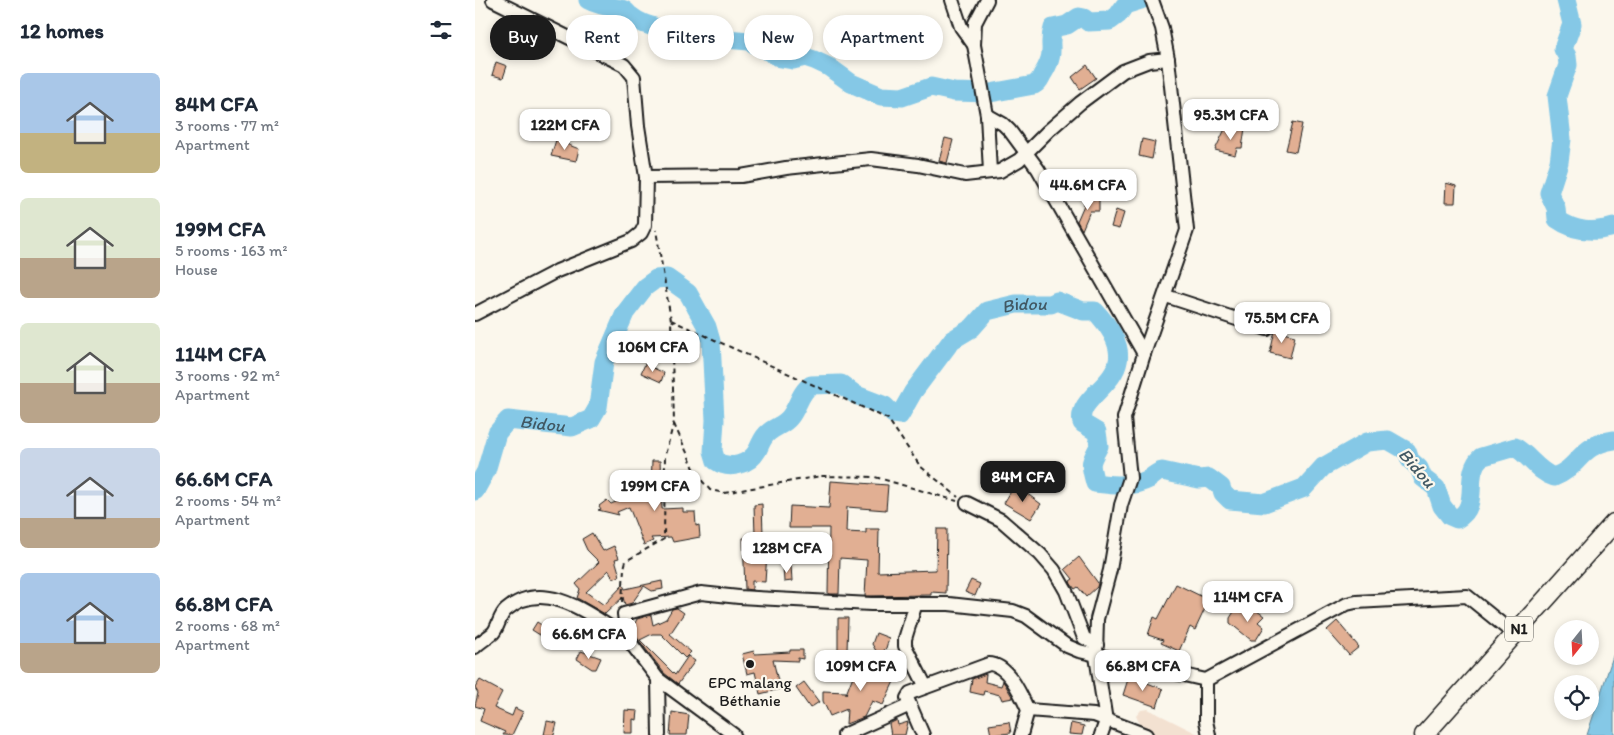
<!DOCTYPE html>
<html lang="en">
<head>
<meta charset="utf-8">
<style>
  :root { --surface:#fff; --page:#f2f2f3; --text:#1f2937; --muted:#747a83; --accent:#1c1c1c }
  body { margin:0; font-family:Itim,sans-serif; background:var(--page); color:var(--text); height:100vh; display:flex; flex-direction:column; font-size:19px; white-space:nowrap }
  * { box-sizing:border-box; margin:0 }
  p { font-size:16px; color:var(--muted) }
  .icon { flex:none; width:28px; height:28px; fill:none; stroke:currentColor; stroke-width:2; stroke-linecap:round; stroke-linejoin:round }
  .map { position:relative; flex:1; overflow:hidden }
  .sheet { display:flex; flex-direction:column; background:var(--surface); width:475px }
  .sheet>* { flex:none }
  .banner { position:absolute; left:15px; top:15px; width:475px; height:45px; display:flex; gap:10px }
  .needle { width:32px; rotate:198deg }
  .tools { position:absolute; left:1079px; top:620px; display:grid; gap:10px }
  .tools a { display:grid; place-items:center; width:45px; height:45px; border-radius:50%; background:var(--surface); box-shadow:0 2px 8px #0003; font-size:25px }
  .price { position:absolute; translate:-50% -42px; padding:0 11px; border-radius:10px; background:#fff; color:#222; font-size:16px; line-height:32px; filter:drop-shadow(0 1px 2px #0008) }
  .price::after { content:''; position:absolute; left:50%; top:30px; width:15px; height:11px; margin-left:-8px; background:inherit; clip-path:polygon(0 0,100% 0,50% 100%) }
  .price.on { background:var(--accent); color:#fff }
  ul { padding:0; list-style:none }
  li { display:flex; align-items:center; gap:15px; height:125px; padding:0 20px }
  li span { display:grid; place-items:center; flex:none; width:140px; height:100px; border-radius:8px; color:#555 }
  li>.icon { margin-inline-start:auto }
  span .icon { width:60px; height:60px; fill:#fffc; stroke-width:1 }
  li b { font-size:21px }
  h2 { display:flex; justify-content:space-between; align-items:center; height:60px; padding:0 20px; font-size:21px }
  .chip { padding:0 18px; border-radius:22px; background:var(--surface); box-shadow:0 2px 8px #0003; font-size:18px; line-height:45px }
  .chip.on { background:var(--accent); color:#fff }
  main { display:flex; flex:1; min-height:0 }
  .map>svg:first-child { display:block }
  .built { fill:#f3e1d1 }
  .water { fill:#85c8e6; stroke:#5b8395 }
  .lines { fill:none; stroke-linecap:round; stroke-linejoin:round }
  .river { stroke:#85c8e6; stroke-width:19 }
  .building { fill:#e1af93; stroke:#1c1c1c }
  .minor-casing { stroke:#1c1c1c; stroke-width:16 }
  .highway-casing { stroke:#1c1c1c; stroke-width:21 }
  .path { stroke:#1c1c1c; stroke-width:2; stroke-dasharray:5 4; stroke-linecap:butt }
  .minor { stroke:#fbf7ec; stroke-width:12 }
  .highway { stroke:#fbf7ec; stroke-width:18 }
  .poi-dot { fill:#1c1c1c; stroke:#fbf7ec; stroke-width:2 }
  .labels { text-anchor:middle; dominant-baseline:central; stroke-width:4.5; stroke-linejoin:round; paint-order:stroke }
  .shield { fill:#fbf7ec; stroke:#5f5e5a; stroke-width:1 }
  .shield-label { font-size:15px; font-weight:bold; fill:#1c1c1c }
  .poi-label { font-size:16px; fill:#1c1c1c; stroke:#fbf7ec }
  .water-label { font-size:18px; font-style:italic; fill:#415863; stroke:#fbf7ec }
</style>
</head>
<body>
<main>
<section class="sheet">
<h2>12 homes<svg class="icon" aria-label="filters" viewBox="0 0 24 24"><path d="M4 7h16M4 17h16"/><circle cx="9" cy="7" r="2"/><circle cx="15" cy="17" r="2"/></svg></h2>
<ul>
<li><span style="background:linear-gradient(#a9c7e8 60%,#c2b280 0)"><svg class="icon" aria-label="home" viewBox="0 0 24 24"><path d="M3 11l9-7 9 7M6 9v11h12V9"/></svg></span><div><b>84M CFA</b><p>3 rooms · 77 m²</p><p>Apartment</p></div></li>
<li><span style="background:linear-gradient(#dfe7d0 60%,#b9a48a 0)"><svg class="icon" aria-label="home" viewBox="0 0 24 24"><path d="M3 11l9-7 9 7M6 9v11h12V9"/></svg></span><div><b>199M CFA</b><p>5 rooms · 163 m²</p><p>House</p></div></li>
<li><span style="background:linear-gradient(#dfe7d0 60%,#b9a48a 0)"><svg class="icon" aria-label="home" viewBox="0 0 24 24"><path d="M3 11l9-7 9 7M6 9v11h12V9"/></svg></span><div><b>114M CFA</b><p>3 rooms · 92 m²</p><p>Apartment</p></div></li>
<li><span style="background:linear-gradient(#c9d6e8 70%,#b9a48a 0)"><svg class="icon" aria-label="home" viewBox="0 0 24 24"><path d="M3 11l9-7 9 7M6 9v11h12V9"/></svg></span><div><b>66.6M CFA</b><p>2 rooms · 54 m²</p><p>Apartment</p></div></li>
<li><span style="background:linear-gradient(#a9c7e8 70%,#b9a48a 0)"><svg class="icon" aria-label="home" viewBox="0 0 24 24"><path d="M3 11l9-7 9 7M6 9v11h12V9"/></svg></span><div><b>66.8M CFA</b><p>2 rooms · 68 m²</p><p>Apartment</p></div></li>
</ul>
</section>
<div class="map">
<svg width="1139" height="735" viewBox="0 0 1139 735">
  <rect width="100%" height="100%" fill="#fbf7ec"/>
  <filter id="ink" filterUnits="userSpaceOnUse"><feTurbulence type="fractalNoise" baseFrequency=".02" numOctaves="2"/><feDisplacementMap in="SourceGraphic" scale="10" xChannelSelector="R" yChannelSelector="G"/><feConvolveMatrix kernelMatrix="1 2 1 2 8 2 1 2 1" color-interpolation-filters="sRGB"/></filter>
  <g filter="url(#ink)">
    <path class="built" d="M673 709 725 735H659L663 733 664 722 661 716 666 710Z"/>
    <path class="water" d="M1139 653V735H1112Z"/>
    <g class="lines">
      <g class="river">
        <path d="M113 0C124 6 135 7 147 9 152 10 152 14 156 16 170 28 208 36 223 23L227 25 231 34 240 38 274 41 306 58 318 60 330 57 339 60 354 67 376 83 406 96 427 97 456 87 479 92 515 93 559 85C566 81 565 77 569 72 582 50 572 46 578 28L592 25 604 17 609 18 613 22 635 21 643 15 650 5 666 0"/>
        <path d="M1091 0 1097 24 1088 49 1092 56 1093 65 1082 96 1087 139 1084 162 1074 193 1081 208 1082 219C1100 232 1118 233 1139 227"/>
        <path id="s1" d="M0 491 11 471 22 433 33 420 97 427 116 419 123 407 129 362 150 313 170 287 181 279 192 278 213 293 232 327 236 341 240 420 238 451 241 461C254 470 274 465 282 451 286 444 287 437 294 432 301 426 309 425 315 417 323 407 325 392 336 385L366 384 381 395 410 406 418 414 425 415 438 392 477 340 497 328 512 311 541 304H576L582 301 608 311H620C683 378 599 388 607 423L622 432 624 446C615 464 614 461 620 483 637 485 657 488 674 479 679 476 681 472 687 471L724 479 734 478 746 487 748 493 755 500 789 503 829 488 848 467 892 442 913 440 932 451 935 460 944 468 948 478 961 488 967 506 975 516 982 519C1007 506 987 474 1006 457L1040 447C1054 455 1063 472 1079 477 1106 467 1103 445 1139 440"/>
      </g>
    </g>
    <g class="building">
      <path d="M21 62 32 66 28 78 17 75Z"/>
      <path d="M612 65 621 78 605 89 597 77Z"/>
      <path d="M818 122 827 124 821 152 811 150Z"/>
      <path d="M760 126 770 128 767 148H762L760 155 740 150 750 129 758 131Z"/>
      <path d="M470 138 478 140 472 163 464 161Z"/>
      <path d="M667 139 680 142 677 159 664 156Z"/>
      <path d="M81 140 104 149 101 161 76 156Z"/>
      <path d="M971 183 981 186 980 203H970Z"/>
      <path d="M609 199H624V211H615L607 230 602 221 609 205Z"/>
      <path d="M641 210 649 213 644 229 636 227Z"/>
      <path d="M800 331 820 336 815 358 795 353Z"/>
      <path d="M170 364 189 373 186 382 166 373Z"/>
      <path d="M177 461H185L187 509 208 508V512H220L221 526 224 525 225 537 198 542 196 537 176 538 178 541 169 545 154 507 142 512 144 515 123 510 126 509 124 506 132 500 136 504 150 498 147 491 156 488 176 486Z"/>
      <path d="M356 481 413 485 411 510 372 507 371 532 391 533V529H404L403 572 461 570 462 529H472L471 593 456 592V595L390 596 392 560 365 558 364 594H353L354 528H314L315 506 354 508Z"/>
      <path d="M543 487 566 504 556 519 529 503 538 488 541 490Z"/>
      <path d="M287 504 288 534 280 535 279 505Z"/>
      <path d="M117 533 128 551 139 546 144 558 140 559 145 576 138 579 134 570 111 592 129 605 148 585 150 589 187 581 188 589 177 591 169 586 157 603 150 605 148 597 130 614 102 598 105 589 101 584 124 562 112 550 107 539Z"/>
      <path d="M268 538H276V552L292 553 290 582 277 581V590L270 589Z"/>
      <path d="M604 557 623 583 622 587 611 597 603 587 600 589 596 584 595 581 598 579 590 569Z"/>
      <path d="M316 565 317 581 309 582 308 566Z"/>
      <path d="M496 580 505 584 500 596 490 592Z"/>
      <path d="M701 584 734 600 720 630 715 627 704 651 686 643 688 640 673 635 679 617 683 619Z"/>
      <path d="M202 608 209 613 195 634 216 652 210 658 186 634H177L165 640 200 675 213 656 220 661 203 684 189 673 160 635 159 625 162 619 176 615 178 625 191 619 197 609Z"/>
      <path d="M778 608 789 616 783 622 789 627 781 640H776L755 623V618L760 610 773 613Z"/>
      <path d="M363 618H373L372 651 363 650Z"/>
      <path d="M862 621 884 647 874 655 852 630Z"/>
      <path d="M62 622 81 635 76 642 57 630Z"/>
      <path d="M401 633 414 638 411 648 404 656 397 644Z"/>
      <path d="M315 650H328V659L323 658V661L298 660 305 689 285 694 280 672 272 674 267 654 279 651 280 654 315 652Z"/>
      <path d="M106 651 126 658 121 669H117L102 659Z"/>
      <path d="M385 658 422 675 408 705 397 701 389 717 371 724 372 709 355 716 348 701V691L371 692V694Z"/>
      <path d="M511 674 510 682 526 686 528 681 538 698 527 700 525 695 509 691 508 695 495 692 497 679Z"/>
      <path d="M654 676 688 689 682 707 648 695Z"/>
      <path d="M5 680 27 692 19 708 37 716 40 708 48 712 37 735H28L30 732 5 721 9 709 0 706 3 693 0 688Z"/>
      <path d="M329 682 344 702 335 708 321 688Z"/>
      <path d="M150 710 163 711 162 720 158 719V733H149Z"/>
      <path d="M197 712 214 715 212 735H195Z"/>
      <path d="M422 720 423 725 433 722 430 735H416L414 724Z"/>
      <path d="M72 721 82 723 79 735H69Z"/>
      <path d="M534 722 536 733 516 735 514 725Z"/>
      <path d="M596 723 609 726 607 735 594 734Z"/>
    </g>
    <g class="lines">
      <defs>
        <g id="minor">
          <path d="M477 0 486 27 499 45"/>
          <path d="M512 0 500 23 499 45 512 115 515 172"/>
          <path d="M512 115 528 124 535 131 563 169 669 354 649 418 655 478 646 505 635 570 622 619 621 656 631 721 626 735"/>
          <path d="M171 177 266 176 311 168 396 159 443 165 490 175 525 171 544 160 573 131 605 103 648 71 674 61 693 59"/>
          <path d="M691 296 792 329"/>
          <path d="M0 314 82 271 156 241 166 233 170 225 171 177 163 126 159 77 149 65 18 0"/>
          <path d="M669 354 712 230 693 59 687 28 677 0"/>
          <path d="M492 503 526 520 565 554 579 570 591 591 609 638 622 645"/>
          <path d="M441 603 430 639V646L451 687"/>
          <path d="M0 647C5 642 12 638 18 633 24 626 24 616 31 610 70 576 118 617 152 638"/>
          <path d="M183 679 184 735"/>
          <path d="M731 680V721L734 735"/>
          <path d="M553 710 619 715 671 735"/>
          <path d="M259 735 183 679 152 638 149 614 226 593 264 597 396 604H474L538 611 551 616 592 646 604 651 731 680 872 604 881 602 992 596 1039 634"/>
          <path d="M369 735 433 706"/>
          <path d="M448 735 432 698 435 693 514 664C533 664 546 695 553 710L546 735"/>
        </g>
        <path id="highway" d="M949 735 1139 523"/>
      </defs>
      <use href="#minor" class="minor-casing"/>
      <use href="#highway" class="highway-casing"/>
      <g class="path">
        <path d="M196 320 413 419 445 466 483 497"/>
        <path d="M199 424 222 475 235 490 249 493 346 476 400 477 482 501"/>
        <path d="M147 602 149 568 151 561 189 539 190 455 199 422 196 320 181 230"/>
      </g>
      <use href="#minor" class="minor"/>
      <use href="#highway" class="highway"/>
    </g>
  </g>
  <circle class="poi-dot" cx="275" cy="664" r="5"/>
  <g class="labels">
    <rect class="shield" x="1030" y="616.5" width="28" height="25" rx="4"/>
    <g class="shield-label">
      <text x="1044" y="629">N1</text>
    </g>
    <g class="poi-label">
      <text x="275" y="682">EPC malang<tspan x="275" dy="18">Béthanie</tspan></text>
    </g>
    <g class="water-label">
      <text stroke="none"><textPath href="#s1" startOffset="942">Bidou</textPath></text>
      <text stroke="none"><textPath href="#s1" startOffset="114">Bidou</textPath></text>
      <text transform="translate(942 468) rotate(49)">Bidou</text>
    </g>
  </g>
</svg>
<div class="tools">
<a><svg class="needle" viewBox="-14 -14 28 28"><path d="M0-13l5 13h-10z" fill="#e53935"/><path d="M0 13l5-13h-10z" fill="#747a83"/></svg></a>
<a><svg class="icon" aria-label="locate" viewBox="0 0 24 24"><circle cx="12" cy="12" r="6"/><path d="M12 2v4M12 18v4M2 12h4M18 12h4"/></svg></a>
</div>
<b class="price" style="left:756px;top:141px">95.3M CFA</b>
<b class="price" style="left:90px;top:151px">122M CFA</b>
<b class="price" style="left:613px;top:211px">44.6M CFA</b>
<b class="price" style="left:807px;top:344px">75.5M CFA</b>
<b class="price" style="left:178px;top:373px">106M CFA</b>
<b class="price on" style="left:548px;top:503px">84M CFA</b>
<b class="price" style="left:180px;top:512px">199M CFA</b>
<b class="price" style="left:312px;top:574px">128M CFA</b>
<b class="price" style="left:773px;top:623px">114M CFA</b>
<b class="price" style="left:114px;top:660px">66.6M CFA</b>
<b class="price" style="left:386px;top:692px">109M CFA</b>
<b class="price" style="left:668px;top:692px">66.8M CFA</b>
<div class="banner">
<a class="chip on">Buy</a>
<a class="chip">Rent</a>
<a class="chip">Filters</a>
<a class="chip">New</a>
<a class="chip">Apartment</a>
</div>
</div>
</main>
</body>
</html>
